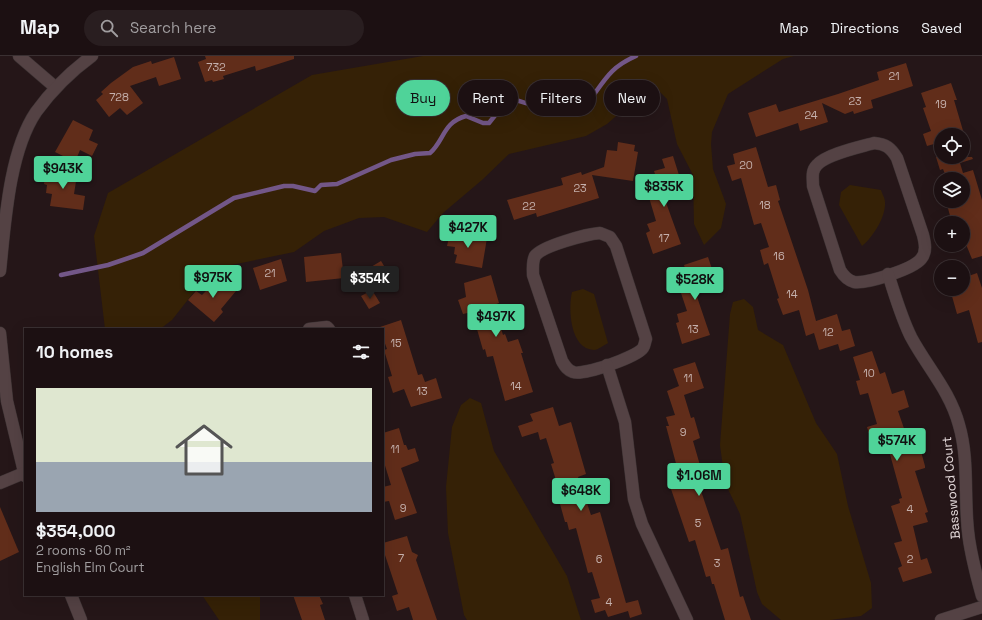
<!DOCTYPE html>
<html lang="en">
<head>
<meta charset="utf-8">
<style>
  :root { --surface:#1c1012; --page:#291e20; --text:#f1f3f6; --muted:#a09d9f; --line:#3a3032; --accent:#4fd399 }
  body { margin:0; font-family:"Space Grotesk",sans-serif; background:var(--page); color:var(--text); height:100vh; display:flex; flex-direction:column; font-size:15px; white-space:nowrap }
  * { box-sizing:border-box; margin:0 }
  p { font-size:13px; color:var(--muted) }
  .icon { flex:none; width:22px; height:22px; fill:none; stroke:currentColor; stroke-width:2; stroke-linecap:round; stroke-linejoin:round }
  .map { position:relative; flex:1; overflow:hidden }
  .details { position:absolute; left:24px; top:272px; width:360px; height:268px; display:flex; flex-direction:column; background:var(--surface); border-radius:0px; box-shadow:0 4px 16px #0002,0 0 0 1px var(--line) }
  .details>* { flex:none }
  .guide { position:absolute; left:396px; top:24px; width:380px; height:36px; display:flex; gap:8px }
  .buttons { position:absolute; left:934px; top:72px; display:grid; gap:8px }
  .buttons a { display:grid; place-items:center; width:36px; height:36px; border-radius:50%; background:var(--surface); box-shadow:0 4px 16px #0002,0 0 0 1px var(--line); font-size:20px }
  .price { position:absolute; translate:-50% -34px; padding:0 9px; border-radius:4px; background:var(--accent); color:#111; font-size:13px; line-height:26px; filter:drop-shadow(0 1px 2px #0008) }
  .price::after { content:''; position:absolute; left:50%; top:24px; width:12px; height:9px; margin-left:-6px; background:inherit; clip-path:polygon(0 0,100% 0,50% 100%) }
  .price.on { background:#222; color:#fff }
  ul { padding:0; list-style:none }
  li { display:grid; align-content:center; gap:8px; height:212px; padding:0 12px }
  li+li { border-top:1px solid var(--line) }
  li span { display:grid; place-items:center; height:124px; border-radius:0px; color:#555 }
  li>.icon { margin-inline-start:auto }
  span .icon { width:72px; height:72px; fill:#fffc; stroke-width:1 }
  li b { font-size:17px }
  h2 { display:flex; justify-content:space-between; align-items:center; height:48px; padding:0 12px; font-size:17px }
  .tag { padding:0 14px; border-radius:18px; background:var(--surface); box-shadow:0 4px 16px #0002,0 0 0 1px var(--line); font-size:14px; line-height:36px }
  .tag.on { background:var(--accent); color:#111 }
  header { display:flex; align-items:center; gap:24px; box-sizing:border-box; height:56px; padding:0 20px; background:var(--surface); border-bottom:1px solid var(--line) }
  header strong { font-size:19px }
  nav { display:flex; gap:22px; margin-inline-start:auto; font-size:14px }
  .search { width:280px; height:36px; background:var(--page); display:flex; align-items:center; gap:10px; box-sizing:border-box; padding:0 14px; border-radius:22px; color:var(--muted); font-size:15px }
  .map>svg:first-child { display:block }
  .green { fill:#352106 }
  .lines { fill:none; stroke-linecap:round; stroke-linejoin:round }
  .stream { stroke:#735788; stroke-width:4.5 }
  .building { fill:#612d1a }
  .minor-casing { stroke:#3d3334; stroke-width:13 }
  .minor { stroke:#544244; stroke-width:12 }
  .labels { text-anchor:middle; dominant-baseline:central; stroke-width:3; stroke-linejoin:round; paint-order:stroke }
  .number-label { font-size:11px; fill:#c5b0ac }
  .street-label { font-size:13px; fill:#e6dbdc; stroke:#251618 }
</style>
</head>
<body>
<header>
<strong>Map</strong>
<div class="search"><svg class="icon" aria-label="search" viewBox="0 0 24 24"><circle cx="10" cy="10" r="6"/><path d="M15 15l6 6"/></svg>Search here</div>
<nav><a>Map</a><a>Directions</a><a>Saved</a></nav>
</header>
<div class="map">
<svg width="982" height="564" viewBox="0 0 982 564">
  <rect width="100%" height="100%" fill="#251618"/>
  <g class="green">
    <path d="M423 0H794L783 3 728 38 712 76 711 88 713 113 726 148 721 172 704 189 694 168 693 119 677 88 667 43 659 35 646 34 607 68 586 80 509 98 482 124 443 157 427 176 384 161 359 162 324 175 294 196 212 213 172 264 160 273H105L94 180 108 137 312 19Z"/>
    <path d="M850 129 881 134C882 138 885 142 885 146 886 161 873 181 862 190L839 149 841 136Z"/>
    <path d="M583 233 594 238 608 287C604 289 598 294 594 294 570 293 568 253 572 236Z"/>
    <path d="M744 243 753 251 758 274 783 289 816 367 837 398 848 450 871 527 872 552 861 560 830 564H781L762 548 757 536 740 458 725 427 720 389 730 258 733 246Z"/>
    <path d="M470 342 481 347 494 395 567 520 581 564H467L464 559 448 477 446 431 452 371 461 349Z"/>
    <path d="M202 539H260V564H219Z"/>
  </g>
  <g class="lines">
    <path class="stream" d="M61 219 108 209 143 197 234 142 284 130H293L315 135 321 129 337 128 391 104 415 98 430 97C444 85 443 66 466 60L483 67H489L508 43C517 42 529 51 535 47 541 43 545 35 550 30 563 24 572 36 580 45L590 44C606 22 611 11 636 0"/>
  </g>
  <g class="building">
    <path d="M205 0H294V3L256 15 255 10 223 20 224 23 213 26 212 24 205 26 198 6 206 3Z"/>
    <path d="M174 1 181 23 159 30 156 21 130 30 143 47 127 59 120 52 109 61 96 44 103 38 101 36 111 27 133 11 151 5 152 8Z"/>
    <path d="M906 7 913 30 871 44 873 52 854 58 853 55 845 58 822 47 828 66 800 75 798 67 756 81 748 57 776 48 779 56 838 38 879 24 877 16Z"/>
    <path d="M951 27 957 44H954L964 78 941 79V86L927 90 923 78 931 75 923 52 926 51 921 37Z"/>
    <path d="M73 64 93 74 89 84 98 88 92 100 80 94 75 106 55 96Z"/>
    <path d="M618 86 635 89 634 95 638 96 633 125 592 119 599 142 537 161 536 157 514 164 507 144 563 129 561 122 581 116 582 119 604 111 607 94 617 95Z"/>
    <path d="M756 91 768 131 776 129 780 144 778 145 808 234 816 265 837 258 842 275 850 273 855 290 840 295 838 288 819 294 814 277 806 280 799 254 783 259 777 243 779 242 768 207 764 209 760 194 769 191 761 167 754 169 741 122 732 125 727 110 735 108 733 98Z"/>
    <path d="M673 100 684 135 664 141 681 188 653 198 646 177 650 175 647 168 656 165 648 138 660 134 654 115 665 112 662 103Z"/>
    <path d="M936 101H972L973 103 960 107 963 117 973 114 982 144V200L972 203 963 181V167H952L946 145H963V123H947L943 113 940 114Z"/>
    <path d="M46 114 77 119 74 138 85 140 83 154 50 150 52 138 46 137 47 129 44 128Z"/>
    <path d="M458 176 487 182 482 212 455 207 457 199 454 198 455 191 447 190 450 177 458 178Z"/>
    <path d="M341 197 344 222 306 226 304 201Z"/>
    <path d="M708 201 717 228 695 235 710 279 682 288 676 267 679 266 677 258 687 255 679 231 690 228 684 209Z"/>
    <path d="M281 203 287 225 260 234 253 212Z"/>
    <path d="M381 205 389 218 354 221Z"/>
    <path d="M977 217 982 232V286L978 287 969 254 957 258 950 233H963V222Z"/>
    <path d="M491 219 499 247 494 249 503 279 505 278 508 286 518 283 523 297H521L533 336 505 345 493 300 487 301 485 293 483 294 472 256 463 258 458 244 466 241 464 227Z"/>
    <path d="M220 221 236 235 221 253 223 256 214 266 188 244 196 235 202 239Z"/>
    <path d="M372 234 380 247 369 253 361 240Z"/>
    <path d="M401 264 418 319 422 318 425 326 436 322 442 342 411 351 404 333 393 337 388 321 392 320 384 294 387 293 383 282V273H380V271Z"/>
    <path d="M872 295 880 318 885 316 892 338 904 334 909 351 898 355 908 384 917 381 925 410V412L915 415 928 456 925 457 928 466 913 470 921 504 927 502 932 517 903 526 898 512 902 510 894 487 902 485 891 450 900 447 899 443 902 442 885 380 871 384 867 371 877 368 868 337 860 339 856 325 860 324 853 301Z"/>
    <path d="M695 306 704 332 684 339 691 362 694 361 700 382 693 385 706 430 700 432 721 494 728 492 740 541 743 540 751 564H725L714 528H712L710 520 706 521 695 484 689 486 671 433 682 430 666 370H669L666 361 675 359 667 335 679 330 673 313Z"/>
    <path d="M553 351 559 370 571 366 586 418 578 421 591 459 600 456 626 547 638 544 642 558 630 562 628 555 608 561 605 554 595 557 591 544 600 542 592 516 588 517 576 472 569 474 567 466H565L560 448 563 447 551 408 554 407 546 382 540 384 538 376 522 381 518 370 533 365 530 358Z"/>
    <path d="M399 372 404 389H406L408 394 415 392 419 405 401 412 417 457 395 464 389 445 383 446V431L391 429 383 403V377Z"/>
    <path d="M0 451 19 496 0 505Z"/>
    <path d="M407 480 412 496 418 499 416 504 437 564H413L409 551 397 555 392 540 398 538 383 493V487Z"/>
    <path d="M293 539H319L323 548 320 549 325 564H302Z"/>
  </g>
  <g class="lines">
    <defs>
      <g id="minor">
        <path d="M19 0 55 31"/>
        <path d="M874 87C886 88 891 92 897 102L923 179C925 187 927 196 921 203 913 213 867 228 854 226 847 224 843 219 840 214L813 130C813 122 811 115 817 109 826 98 860 91 874 87Z"/>
        <path d="M600 177 610 181 616 190 646 283C645 285 645 289 643 292 637 301 583 320 573 316 567 314 565 310 562 305L533 219C533 212 532 206 535 200 542 190 587 178 600 177Z"/>
        <path d="M0 215C5 167 9 96 36 56 52 34 70 16 92 0"/>
        <path d="M888 218C895 239 901 261 911 281 927 311 950 335 959 369 969 403 964 439 968 475 970 497 976 518 982 540"/>
        <path d="M309 273 327 271 329 273"/>
        <path d="M0 277 7 345 25 420"/>
        <path d="M607 309 625 366 634 443 642 468 687 564"/>
        <path d="M0 427 24 417"/>
        <path d="M71 539 81 564"/>
        <path d="M355 539 363 564"/>
        <path d="M941 564 982 551"/>
      </g>
    </defs>
    <use href="#minor" class="minor-casing"/>
    <use href="#minor" class="minor"/>
  </g>
  <g class="labels">
    <g class="number-label">
      <text x="216" y="11">732</text>
      <text x="894" y="20">21</text>
      <text x="119" y="41">728</text>
      <text x="855" y="45">23</text>
      <text x="941" y="48">19</text>
      <text x="811" y="59">24</text>
      <text x="746" y="109">20</text>
      <text x="580" y="132">23</text>
      <text x="765" y="149">18</text>
      <text x="529" y="150">22</text>
      <text x="664" y="182">17</text>
      <text x="779" y="200">16</text>
      <text x="270" y="217">21</text>
      <text x="792" y="238">14</text>
      <text x="693" y="273">13</text>
      <text x="828" y="276">12</text>
      <text x="396" y="287">15</text>
      <text x="869" y="317">10</text>
      <text x="688" y="322">11</text>
      <text x="516" y="330">14</text>
      <text x="422" y="335">13</text>
      <text x="683" y="376">9</text>
      <text x="395" y="393">11</text>
      <text x="403" y="452">9</text>
      <text x="910" y="453">4</text>
      <text x="698" y="467">5</text>
      <text x="401" y="502">7</text>
      <text x="599" y="503">6</text>
      <text x="910" y="503">2</text>
      <text x="717" y="507">3</text>
      <text x="609" y="546">4</text>
    </g>
    <g class="street-label">
      <text transform="translate(951 432) rotate(-95)">Basswood Court</text>
    </g>
  </g>
</svg>
<div class="buttons">
<a><svg class="icon" aria-label="locate" viewBox="0 0 24 24"><circle cx="12" cy="12" r="6"/><path d="M12 2v4M12 18v4M2 12h4M18 12h4"/></svg></a>
<a><svg class="icon" aria-label="layers" viewBox="0 0 24 24"><path d="M12 4l9 5-9 5-9-5zM3 14l9 5 9-5"/></svg></a>
<a>+</a>
<a>−</a>
</div>
<b class="price" style="left:63px;top:134px">$943K</b>
<b class="price" style="left:664px;top:152px">$835K</b>
<b class="price" style="left:468px;top:193px">$427K</b>
<b class="price" style="left:213px;top:243px">$975K</b>
<b class="price on" style="left:370px;top:244px">$354K</b>
<b class="price" style="left:695px;top:245px">$528K</b>
<b class="price" style="left:496px;top:282px">$497K</b>
<b class="price" style="left:897px;top:406px">$574K</b>
<b class="price" style="left:699px;top:441px">$1.06M</b>
<b class="price" style="left:581px;top:456px">$648K</b>
<div class="guide">
<a class="tag on">Buy</a>
<a class="tag">Rent</a>
<a class="tag">Filters</a>
<a class="tag">New</a>
</div>
<section class="details">
<h2>10 homes<svg class="icon" aria-label="filters" viewBox="0 0 24 24"><path d="M4 7h16M4 17h16"/><circle cx="9" cy="7" r="2"/><circle cx="15" cy="17" r="2"/></svg></h2>
<ul>
<li><span style="background:linear-gradient(#dfe7d0 60%,#9aa5b1 0)"><svg class="icon" aria-label="home" viewBox="0 0 24 24"><path d="M3 11l9-7 9 7M6 9v11h12V9"/></svg></span><div><b>$354,000</b><p>2 rooms · 60 m²</p><p>English Elm Court</p></div></li>
</ul>
</section>
</div>
</body>
</html>
